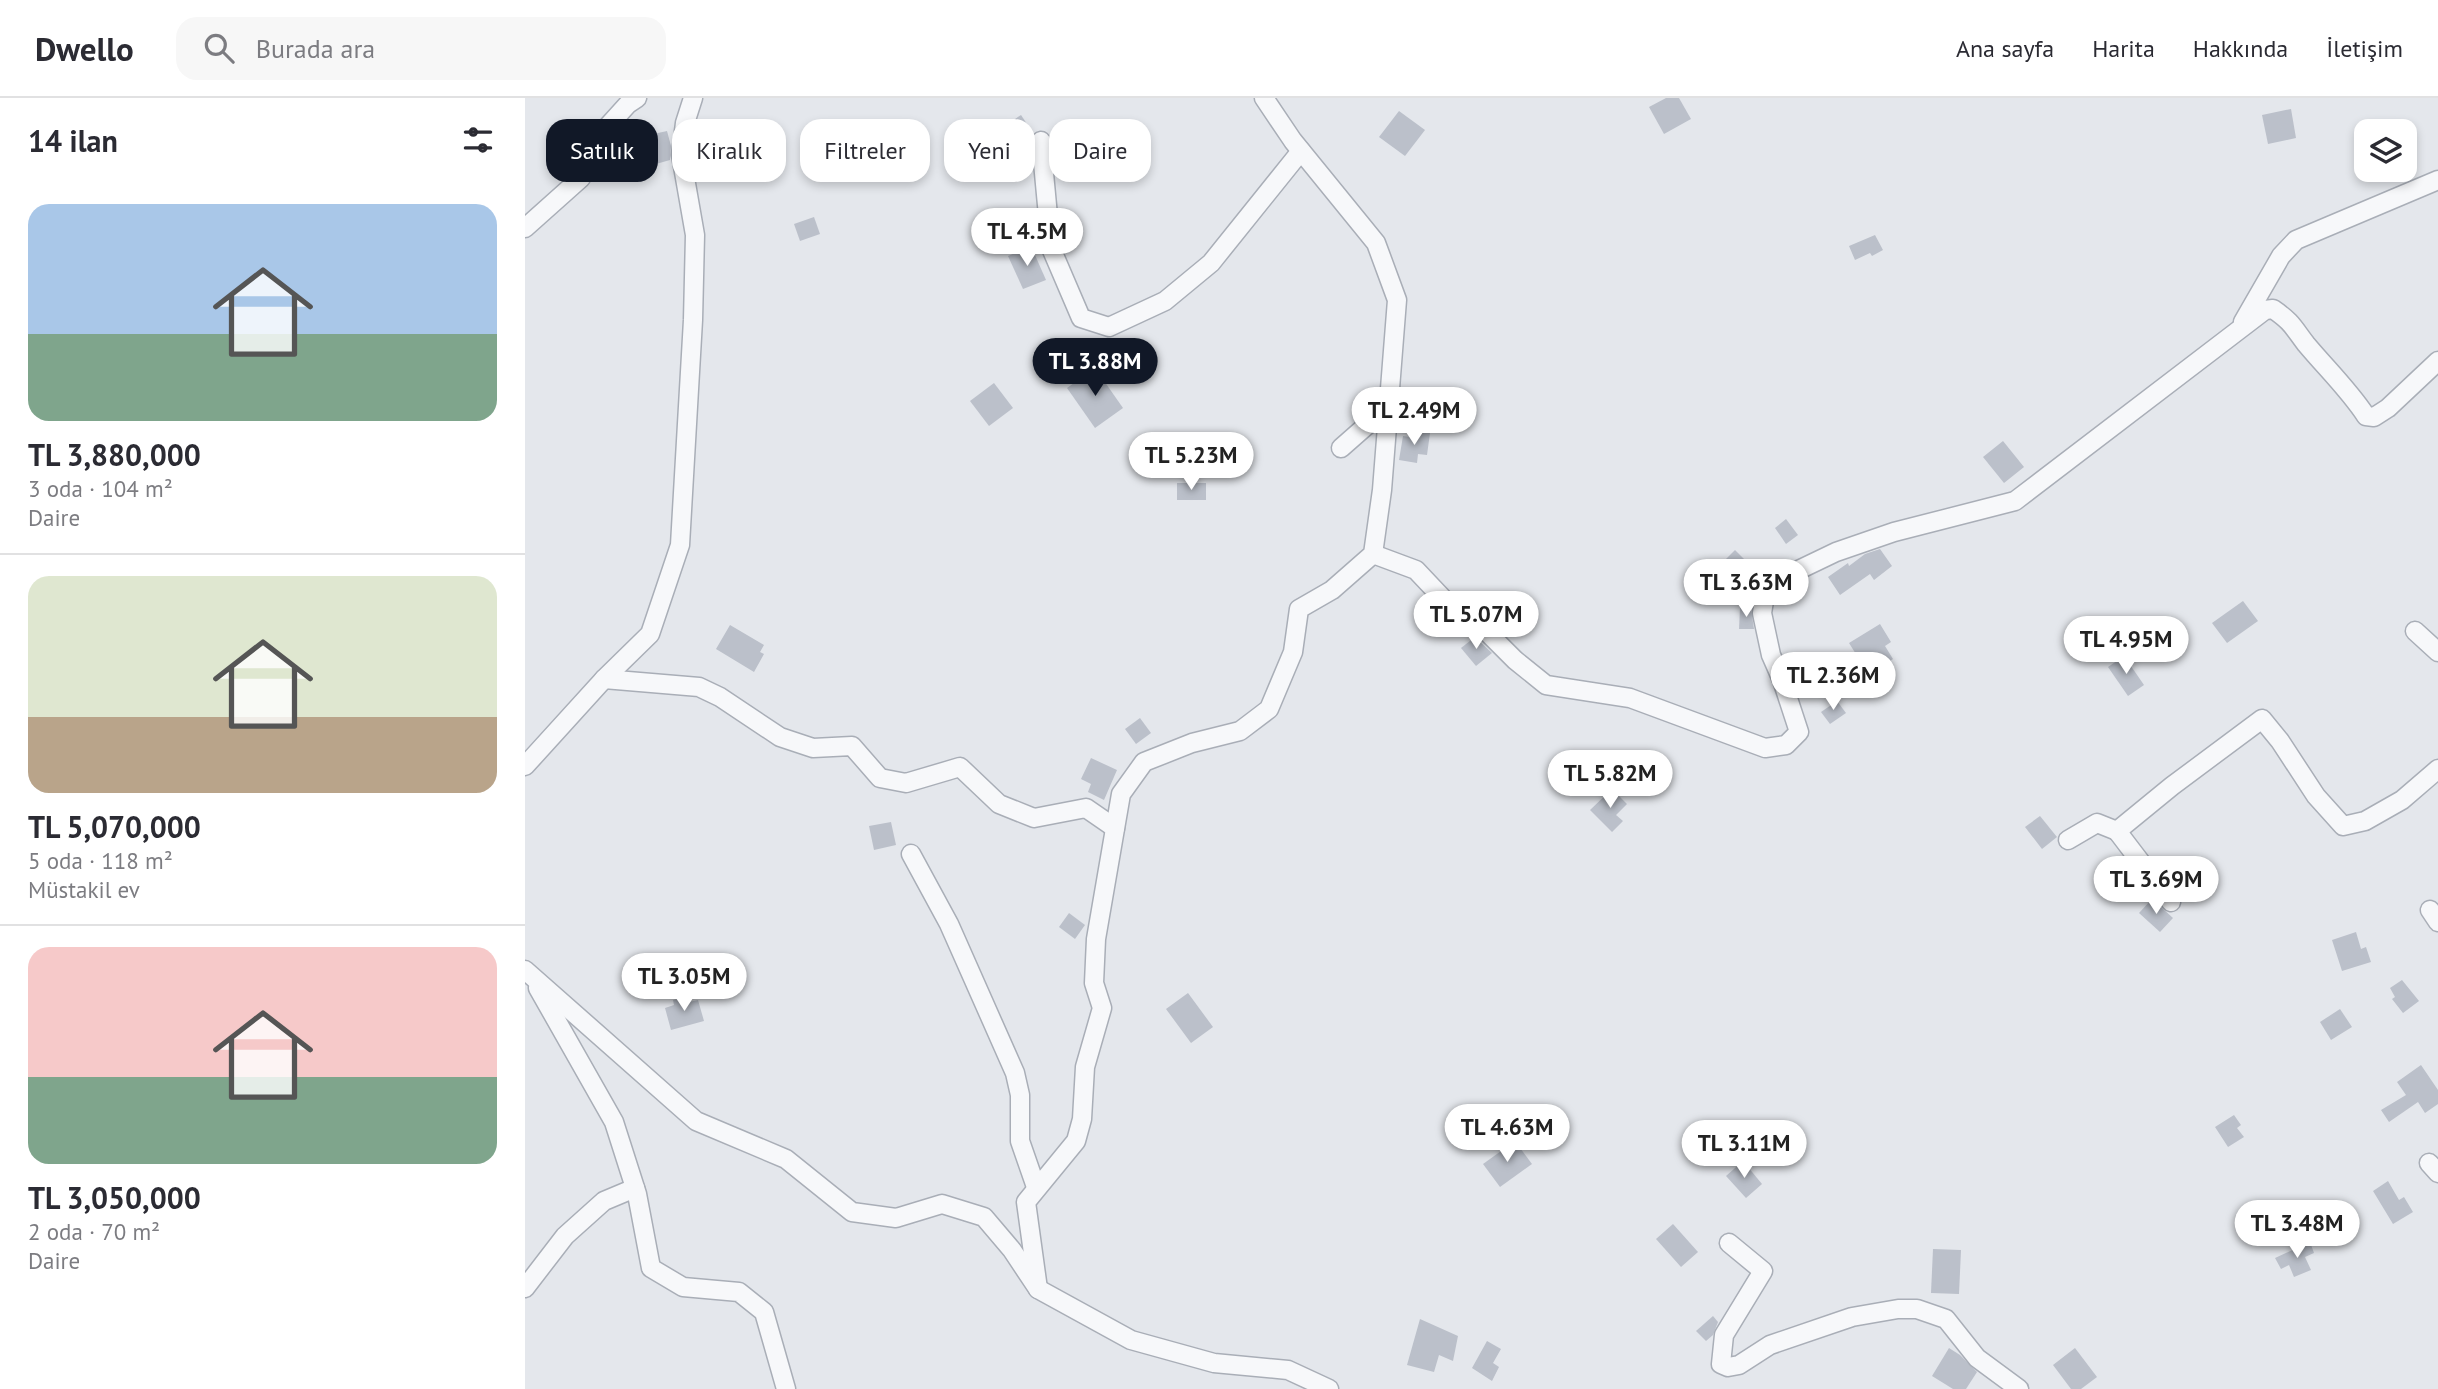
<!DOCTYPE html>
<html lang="tr">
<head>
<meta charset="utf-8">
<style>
  :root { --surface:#fff; --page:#f7f7f7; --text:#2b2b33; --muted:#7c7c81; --line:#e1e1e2; --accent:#111827 }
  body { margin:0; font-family:"PT Sans",sans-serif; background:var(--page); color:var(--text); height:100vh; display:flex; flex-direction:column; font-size:26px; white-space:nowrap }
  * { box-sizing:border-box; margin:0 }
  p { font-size:23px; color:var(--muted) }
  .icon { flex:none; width:38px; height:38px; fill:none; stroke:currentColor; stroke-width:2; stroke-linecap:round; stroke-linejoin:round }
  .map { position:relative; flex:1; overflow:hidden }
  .drawer { display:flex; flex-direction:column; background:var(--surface); width:525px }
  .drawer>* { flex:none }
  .banner { position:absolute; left:21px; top:21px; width:665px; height:63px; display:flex; gap:14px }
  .controls { position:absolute; left:1829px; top:21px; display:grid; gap:14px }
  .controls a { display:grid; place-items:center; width:63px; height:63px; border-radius:14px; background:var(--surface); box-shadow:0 4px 10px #0003; font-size:35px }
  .price { position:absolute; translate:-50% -60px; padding:0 16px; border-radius:24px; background:#fff; color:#222; font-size:23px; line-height:46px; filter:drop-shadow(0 2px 4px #0008) }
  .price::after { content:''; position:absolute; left:50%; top:42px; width:21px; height:16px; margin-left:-10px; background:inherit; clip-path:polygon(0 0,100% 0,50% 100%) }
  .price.active { background:var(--accent); color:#fff }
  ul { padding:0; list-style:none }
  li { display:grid; align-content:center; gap:14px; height:371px; padding:0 28px }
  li+li { border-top:2px solid var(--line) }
  li span { display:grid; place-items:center; height:217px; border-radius:21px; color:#555 }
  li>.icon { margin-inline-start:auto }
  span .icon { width:126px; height:126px; fill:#fffc; stroke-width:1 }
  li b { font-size:30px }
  h2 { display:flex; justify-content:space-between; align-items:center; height:84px; padding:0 28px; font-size:30px }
  .tag { padding:0 24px; border-radius:21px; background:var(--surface); box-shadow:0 4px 10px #0003; font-size:24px; line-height:63px }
  .tag.active { background:var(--accent); color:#fff }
  header { display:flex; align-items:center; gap:42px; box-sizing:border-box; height:98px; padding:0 35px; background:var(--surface); border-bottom:2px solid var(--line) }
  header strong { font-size:33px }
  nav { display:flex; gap:38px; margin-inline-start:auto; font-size:24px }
  .search { width:490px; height:63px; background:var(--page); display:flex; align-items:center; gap:18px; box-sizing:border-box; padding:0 24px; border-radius:21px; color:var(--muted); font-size:26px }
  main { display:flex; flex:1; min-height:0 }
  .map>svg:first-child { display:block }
  .building { fill:#bbc0ca }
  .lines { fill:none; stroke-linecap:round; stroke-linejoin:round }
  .street-casing { stroke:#a9aeb7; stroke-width:21 }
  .street { stroke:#f7f8fa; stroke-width:18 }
</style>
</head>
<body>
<header>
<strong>Dwello</strong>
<div class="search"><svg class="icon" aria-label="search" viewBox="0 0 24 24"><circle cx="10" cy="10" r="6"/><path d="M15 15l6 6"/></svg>Burada ara</div>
<nav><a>Ana sayfa</a><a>Harita</a><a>Hakkında</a><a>İletişim</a></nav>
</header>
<main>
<section class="drawer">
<h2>14 ilan<svg class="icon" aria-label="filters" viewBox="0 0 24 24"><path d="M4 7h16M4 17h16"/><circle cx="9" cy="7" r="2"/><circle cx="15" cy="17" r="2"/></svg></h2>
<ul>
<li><span style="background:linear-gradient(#a9c7e8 60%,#7fa58c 0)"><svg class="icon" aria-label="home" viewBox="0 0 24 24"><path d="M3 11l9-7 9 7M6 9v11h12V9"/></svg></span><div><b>TL 3,880,000</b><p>3 oda · 104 m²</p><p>Daire</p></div></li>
<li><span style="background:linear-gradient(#dfe7d0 65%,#b9a48a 0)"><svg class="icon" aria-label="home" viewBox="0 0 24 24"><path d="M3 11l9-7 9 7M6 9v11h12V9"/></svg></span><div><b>TL 5,070,000</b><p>5 oda · 118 m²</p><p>Müstakil ev</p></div></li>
<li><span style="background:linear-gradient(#f6c9c9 60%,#7fa58c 0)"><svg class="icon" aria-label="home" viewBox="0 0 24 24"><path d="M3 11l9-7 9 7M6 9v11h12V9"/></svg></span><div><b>TL 3,050,000</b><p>2 oda · 70 m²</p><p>Daire</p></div></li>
</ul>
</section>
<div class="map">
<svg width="1913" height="1291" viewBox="0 0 1913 1291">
  <rect width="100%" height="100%" fill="#e4e7ec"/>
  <g class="building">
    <path d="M1141 0H1154L1166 21 1139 36 1124 9Z"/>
    <path d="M1766 11 1771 40 1743 46 1737 17Z"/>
    <path d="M874 13 900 32 880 58 854 39Z"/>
    <path d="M496 17 508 35 505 42 495 48 481 27Z"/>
    <path d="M142 33 146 48 145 62 131 66 124 37Z"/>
    <path d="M289 119 295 136 275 143 269 126Z"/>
    <path d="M1350 137 1358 152 1347 158 1345 155 1330 162 1324 148Z"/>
    <path d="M506 148 521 182 498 191 483 158Z"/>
    <path d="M570 270 598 310 570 330 542 290Z"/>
    <path d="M469 285 488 310 464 328 445 303Z"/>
    <path d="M893 334 905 335 902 357 893 356 892 365 874 362 878 338 892 340Z"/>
    <path d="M1478 343 1499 369 1479 385 1458 359Z"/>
    <rect x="652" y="385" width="29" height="17"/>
    <path d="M1261 421 1273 437 1261 446 1250 430Z"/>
    <path d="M1355 451 1367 468 1349 482 1345 476 1315 497 1303 479 1323 465 1324 468 1340 456Z"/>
    <path d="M1210 452 1235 477 1222 490 1197 465Z"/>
    <path d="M1718 503 1733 523 1702 545 1687 525Z"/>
    <path d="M1215 510 1226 511 1229 531H1214Z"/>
    <path d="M1355 526 1366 544 1360 548 1368 561 1344 577 1324 545Z"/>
    <path d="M205 527 239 547 235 554 239 556 229 574 191 551Z"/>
    <path d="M950 539 967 555 951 568 936 550Z"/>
    <path d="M1599 558 1619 587 1603 598 1583 569Z"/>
    <path d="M1312 603 1321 615 1305 626 1296 614Z"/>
    <path d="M615 620 626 635 611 646 600 631Z"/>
    <path d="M566 660 592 672 579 702 563 694 566 686 556 681Z"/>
    <path d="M1087 691 1102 706 1091 717 1098 723 1087 734 1065 712Z"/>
    <path d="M1515 718 1532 739 1517 751 1500 729Z"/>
    <path d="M366 724 371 747 349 752 344 728Z"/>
    <path d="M1627 801 1648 820 1635 834 1614 815Z"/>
    <path d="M544 815 560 827 550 841 534 829Z"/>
    <path d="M1831 834 1836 851 1841 849 1846 864 1817 873 1807 842Z"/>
    <path d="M1877 882 1894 903 1878 915 1867 901 1870 899 1865 890Z"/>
    <path d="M663 895 688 929 666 945 641 911Z"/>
    <path d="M163 898 164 904 173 902 179 923 146 932 140 910 149 907 148 902Z"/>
    <path d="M1815 911 1827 929 1806 942 1795 924Z"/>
    <path d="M1896 967 1913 992V1006L1900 1015 1893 1004 1864 1024 1856 1012 1881 997 1872 984Z"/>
    <path d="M1709 1017 1716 1027 1712 1030 1719 1039 1703 1049 1690 1029Z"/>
    <path d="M990 1043 1007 1066 975 1089 958 1066Z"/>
    <path d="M1218 1063 1237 1086 1221 1100 1201 1078Z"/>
    <path d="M1863 1083 1874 1102 1879 1099 1888 1114 1868 1126 1848 1093Z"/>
    <path d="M1148 1126 1173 1154 1156 1169 1131 1141Z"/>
    <path d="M1785 1144 1789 1155 1780 1159 1786 1172 1769 1179 1764 1167 1756 1171 1750 1160Z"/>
    <path d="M1408 1151 1436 1152 1434 1196 1406 1195Z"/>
    <path d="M1188 1218 1193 1224 1188 1237 1181 1243 1171 1233Z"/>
    <path d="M895 1221 933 1238 928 1263 914 1257 909 1274 882 1267Z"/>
    <path d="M962 1243 976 1251 968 1265 974 1269 967 1283 947 1270Z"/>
    <path d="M1424 1250 1435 1257 1452 1274 1441 1291H1428L1407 1278Z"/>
    <path d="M1550 1250 1572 1279 1556 1291H1546L1528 1267Z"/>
  </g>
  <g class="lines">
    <defs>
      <g id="street">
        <path d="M516 43 526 150 556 220 584 229 640 203 686 165 776 53"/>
        <path d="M0 130 56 80 64 49 103 6 112 0"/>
        <path d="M1718 224 1756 158 1771 142 1913 82"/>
        <path d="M816 350 841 328 863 314"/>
        <path d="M848 456 891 472 925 508 962 534 990 562 1021 587 1105 600 1240 650 1261 647 1274 634 1257 582 1246 557 1237 515 1240 497 1261 478 1311 454 1369 434 1490 403 1740 212 1748 211C1767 224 1768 229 1781 246 1801 270 1824 292 1841 318L1849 319 1863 310 1913 263"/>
        <path d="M1890 533 1913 554"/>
        <path d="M79 581 174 589 195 599 255 639 288 650 327 648 355 680 381 685 435 669 474 706 509 720 561 710 590 730"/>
        <path d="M0 668 79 581 125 536 155 447 168 222 170 137 156 57 160 25 168 0"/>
        <path d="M1543 742 1572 725 1592 733"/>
        <path d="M386 756 424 826 490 975 495 997V1043L511 1089"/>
        <path d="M1646 804 1592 733 1647 688 1737 621 1755 643 1791 698 1818 728 1840 723 1877 702 1913 671"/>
        <path d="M1905 812 1913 824"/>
        <path d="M0 872 171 1023 261 1061 327 1114 371 1120 417 1106 459 1119 487 1152 513 1191 606 1242 689 1265 763 1272 804 1291"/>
        <path d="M13 890 89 1024 112 1096 126 1170 158 1189 214 1194 239 1214 261 1291"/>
        <path d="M1904 1065 1913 1075"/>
        <path d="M1204 1145 1238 1173 1199 1237 1196 1266 1203 1269 1214 1267 1245 1247 1327 1219 1373 1211H1392L1421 1221 1452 1260 1494 1291"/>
        <path d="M0 1190 40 1138 79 1103 110 1090"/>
        <path d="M513 1191 501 1104 551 1043 557 1021 560 969 577 910 569 885 571 841 596 696 619 664 667 645 715 633 744 611 768 554 774 511 807 492 848 456 857 392 872 202 851 145 768 43 739 0"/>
      </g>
    </defs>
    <use href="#street" class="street-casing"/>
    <use href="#street" class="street"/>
  </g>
</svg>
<div class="controls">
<a><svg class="icon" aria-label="layers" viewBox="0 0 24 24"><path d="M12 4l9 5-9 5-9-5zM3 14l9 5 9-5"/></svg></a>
</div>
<b class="price" style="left:502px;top:170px">TL 4.5M</b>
<b class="price active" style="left:570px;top:300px">TL 3.88M</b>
<b class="price" style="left:889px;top:349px">TL 2.49M</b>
<b class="price" style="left:666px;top:394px">TL 5.23M</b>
<b class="price" style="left:1221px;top:521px">TL 3.63M</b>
<b class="price" style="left:951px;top:553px">TL 5.07M</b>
<b class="price" style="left:1601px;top:578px">TL 4.95M</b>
<b class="price" style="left:1308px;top:614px">TL 2.36M</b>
<b class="price" style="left:1085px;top:712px">TL 5.82M</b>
<b class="price" style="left:1631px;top:818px">TL 3.69M</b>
<b class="price" style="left:159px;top:915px">TL 3.05M</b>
<b class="price" style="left:982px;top:1066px">TL 4.63M</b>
<b class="price" style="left:1219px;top:1082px">TL 3.11M</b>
<b class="price" style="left:1772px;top:1162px">TL 3.48M</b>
<div class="banner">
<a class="tag active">Satılık</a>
<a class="tag">Kiralık</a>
<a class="tag">Filtreler</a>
<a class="tag">Yeni</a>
<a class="tag">Daire</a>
</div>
</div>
</main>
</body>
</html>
